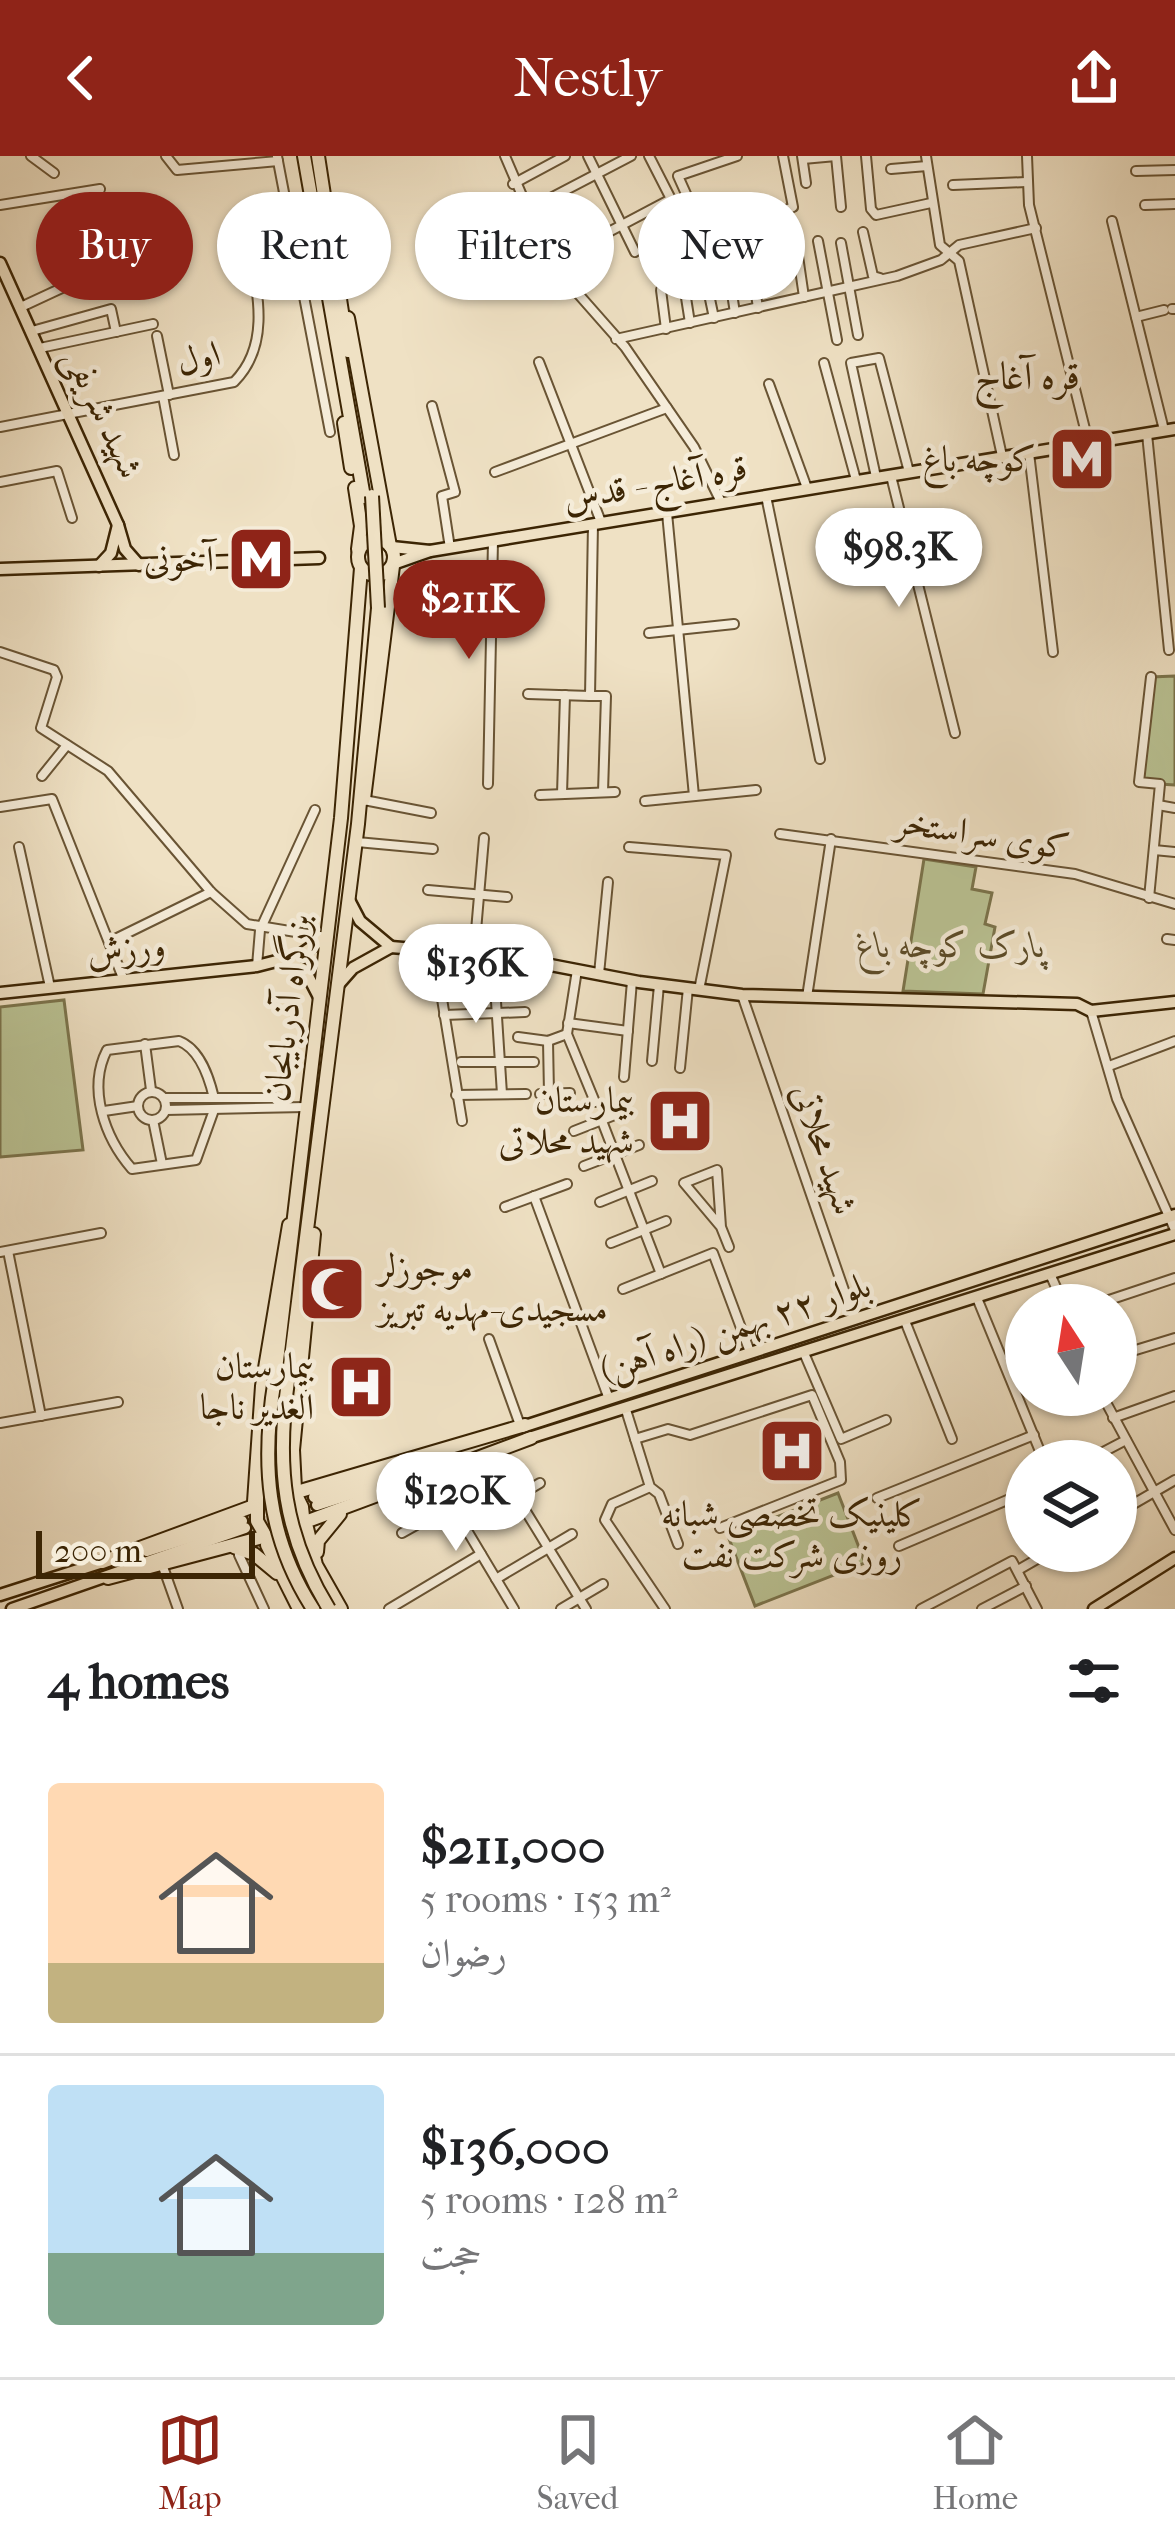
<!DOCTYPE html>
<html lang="en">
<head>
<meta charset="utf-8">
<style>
  :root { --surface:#fff; --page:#f2f2f2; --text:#202124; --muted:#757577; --line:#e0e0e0; --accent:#8f2418 }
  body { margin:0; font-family:"IM FELL French Canon",Amiri,serif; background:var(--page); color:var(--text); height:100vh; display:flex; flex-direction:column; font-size:45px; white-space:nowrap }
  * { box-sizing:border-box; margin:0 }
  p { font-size:39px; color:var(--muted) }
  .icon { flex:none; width:66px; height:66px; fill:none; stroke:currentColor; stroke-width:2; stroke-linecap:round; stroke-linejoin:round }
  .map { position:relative; height:1453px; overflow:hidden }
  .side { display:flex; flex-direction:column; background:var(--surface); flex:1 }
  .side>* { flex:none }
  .top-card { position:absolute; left:36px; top:36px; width:1104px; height:108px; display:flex; gap:24px }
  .needle { width:78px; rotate:348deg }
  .fabs { position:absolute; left:1005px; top:1128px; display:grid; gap:24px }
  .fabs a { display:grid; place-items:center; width:132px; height:132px; border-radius:50%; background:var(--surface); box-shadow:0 3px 9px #0004; font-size:60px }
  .scale { position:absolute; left:36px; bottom:30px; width:219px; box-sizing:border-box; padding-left:12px; border:6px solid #3c2504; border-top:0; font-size:33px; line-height:42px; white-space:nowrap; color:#3c2504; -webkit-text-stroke:9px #f5ecd9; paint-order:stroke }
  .price { position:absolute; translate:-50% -102px; padding:0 27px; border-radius:42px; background:#fff; color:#222; font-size:39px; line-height:78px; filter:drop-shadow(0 3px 6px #0008) }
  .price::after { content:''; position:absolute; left:50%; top:72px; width:36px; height:27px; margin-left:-18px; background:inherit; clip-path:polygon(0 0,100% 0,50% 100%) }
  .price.on { background:var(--accent); color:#fff }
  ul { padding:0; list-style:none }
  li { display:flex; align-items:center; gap:36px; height:300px; padding:0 48px }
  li+li { border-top:3px solid var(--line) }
  li span { display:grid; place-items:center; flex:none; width:336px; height:240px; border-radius:12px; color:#555 }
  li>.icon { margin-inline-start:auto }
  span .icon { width:144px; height:144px; fill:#fffc; stroke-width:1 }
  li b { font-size:51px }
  h2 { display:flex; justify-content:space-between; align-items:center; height:144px; padding:0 48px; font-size:51px }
  .chip { padding:0 42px; border-radius:54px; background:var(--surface); box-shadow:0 3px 9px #0004; font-size:42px; line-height:108px }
  .chip.on { background:var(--accent); color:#fff }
  header { display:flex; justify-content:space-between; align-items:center; height:156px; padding:0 48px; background:var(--accent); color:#fff; font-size:54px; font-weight:600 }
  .dock { display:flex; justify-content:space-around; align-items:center; height:168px; border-top:3px solid var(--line); background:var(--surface); font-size:33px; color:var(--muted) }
  .dock a { display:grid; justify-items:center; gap:6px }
  .dock .on { color:var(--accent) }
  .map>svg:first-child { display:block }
  .green { fill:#bac394; stroke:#7b744c; stroke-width:3 }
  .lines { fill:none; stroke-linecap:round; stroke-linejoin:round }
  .major-tunnel { stroke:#cbbb9e; stroke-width:10; stroke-dasharray:10 5; stroke-linecap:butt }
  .minor-casing { stroke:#695434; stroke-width:12 }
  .major-casing { stroke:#3c2504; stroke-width:15 }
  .highway-casing { stroke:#3c2504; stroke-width:16 }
  .minor { stroke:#f5ecd9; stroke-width:8 }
  .major { stroke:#efe1c4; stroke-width:10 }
  .highway { stroke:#efe1c4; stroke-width:12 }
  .highway-bridge-casing { stroke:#3c2504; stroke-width:16; stroke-linecap:butt }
  .highway-bridge { stroke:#efe1c4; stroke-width:12 }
  .labels { text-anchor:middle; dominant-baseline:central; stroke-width:9; stroke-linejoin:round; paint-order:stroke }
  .street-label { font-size:36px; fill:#3c2504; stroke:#f5ecd9 }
  .poi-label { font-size:36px; fill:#3c2504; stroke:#f5ecd9; text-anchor:end }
  .park-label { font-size:36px; font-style:italic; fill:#5c4c28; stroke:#f5ecd9 }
  .neighbourhood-label { font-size:39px; fill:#3c2504; stroke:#f5ecd9 }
</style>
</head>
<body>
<header><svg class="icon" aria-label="back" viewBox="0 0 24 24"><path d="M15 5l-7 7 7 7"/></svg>Nestly<svg class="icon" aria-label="share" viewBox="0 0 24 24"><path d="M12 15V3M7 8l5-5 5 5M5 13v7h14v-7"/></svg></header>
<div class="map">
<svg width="1175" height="1453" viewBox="0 0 1175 1453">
  <rect width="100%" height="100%" fill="#efe1c4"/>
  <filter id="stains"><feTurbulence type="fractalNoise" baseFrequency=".00167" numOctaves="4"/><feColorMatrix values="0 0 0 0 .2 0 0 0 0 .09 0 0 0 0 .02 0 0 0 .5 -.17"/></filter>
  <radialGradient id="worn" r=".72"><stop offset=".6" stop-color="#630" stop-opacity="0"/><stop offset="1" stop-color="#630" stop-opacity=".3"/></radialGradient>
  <g class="green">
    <path d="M1175 520V629L1143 627 1151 521Z"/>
    <path d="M924 703 976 711 972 733 992 737 985 768 995 771 983 838 903 835Z"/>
    <path d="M64 844 83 994 0 1001V851Z"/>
    <path d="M838 1337 865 1407 755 1450 728 1380Z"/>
  </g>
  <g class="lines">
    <path class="major-tunnel" d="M245 1372 310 1351"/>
    <defs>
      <g id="minor">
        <path d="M31 0 54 17"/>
        <path d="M166 0 177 14 278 5"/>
        <path d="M277 0 330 276"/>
        <path d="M505 0 551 107 625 191 694 291 721 346"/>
        <path d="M588 0 635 96"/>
        <path d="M631 0 541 47 567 98 671 43 649 0"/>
        <path d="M802 0 806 27"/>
        <path d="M836 0 841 51"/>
        <path d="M866 0 871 53 876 59 931 47"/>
        <path d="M926 0 940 89 959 105 1002 300"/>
        <path d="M1027 0 1029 49 1088 285"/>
        <path d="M803 3 836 0"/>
        <path d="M891 13 927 10"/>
        <path d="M1136 15 1175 14"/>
        <path d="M513 28 565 0"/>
        <path d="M953 29 1026 26"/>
        <path d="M0 49 100 33"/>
        <path d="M1145 49 1175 48"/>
        <path d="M696 60 678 20 737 0"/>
        <path d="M1112 65 1164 274"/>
        <path d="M863 76 873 120 880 122"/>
        <path d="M715 84 793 51 783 0"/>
        <path d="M818 85 837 184"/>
        <path d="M841 87 858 179"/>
        <path d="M798 100 804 141"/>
        <path d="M752 112 758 152"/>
        <path d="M729 118 735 157"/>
        <path d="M706 124 714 162"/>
        <path d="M684 129 690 167"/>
        <path d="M661 134 666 173"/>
        <path d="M21 151 137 97"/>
        <path d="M1172 153H1175"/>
        <path d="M1136 161 1164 154"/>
        <path d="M32 175 111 153 116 176"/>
        <path d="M157 180 169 239"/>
        <path d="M616 183 897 120 941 104 959 89 1036 72"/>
        <path d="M40 192 153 168"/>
        <path d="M539 206 601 366"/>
        <path d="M824 207 856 324"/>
        <path d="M769 228 807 332"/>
        <path d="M163 240 174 299"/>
        <path d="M432 250 455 336 442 340 450 392"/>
        <path d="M0 271 234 226C269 191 259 142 250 97L295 88"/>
        <path d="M1147 278 1169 494"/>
        <path d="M1029 297 1053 496"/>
        <path d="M495 316 667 252"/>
        <path d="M891 320 955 577"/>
        <path d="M876 321 851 207 879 202 909 316"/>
        <path d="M0 326 57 315 72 362"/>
        <path d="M766 340 820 603"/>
        <path d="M667 357 694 640"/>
        <path d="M649 477 734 468"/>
        <path d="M0 496 54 514 57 521 41 572 108 615 211 736 247 768 326 781"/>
        <path d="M528 538 590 540 593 368"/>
        <path d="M590 540H606L603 636"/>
        <path d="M42 620 67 589"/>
        <path d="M488 628 493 385"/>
        <path d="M562 638 565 539"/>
        <path d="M540 639 615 636"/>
        <path d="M364 644 431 657"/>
        <path d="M645 645 756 634"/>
        <path d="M1158 649 1175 652"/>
        <path d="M0 651 52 643 123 822"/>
        <path d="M780 678 1075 718 1175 748"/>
        <path d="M357 686 433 693"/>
        <path d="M19 691 50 831"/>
        <path d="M629 691 726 699 699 834"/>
        <path d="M1154 694 1175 696"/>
        <path d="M428 734 507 741"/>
        <path d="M1149 742 1160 628 1139 626 1151 521"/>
        <path d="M1167 783 1175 784"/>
        <path d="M109 786 211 736"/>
        <path d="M434 794 462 965"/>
        <path d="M474 798 484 682"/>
        <path d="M493 799 502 938"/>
        <path d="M257 810 260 774 315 654"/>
        <path d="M577 814 567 878 595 946"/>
        <path d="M599 818 608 726"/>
        <path d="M742 839 854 1163"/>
        <path d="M807 841 831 683"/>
        <path d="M1091 855 1117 943 1175 1074"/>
        <path d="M444 859 525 856"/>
        <path d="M568 867 628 875"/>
        <path d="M518 881 548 885 567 878"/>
        <path d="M548 885 549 937"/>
        <path d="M145 888 151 934"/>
        <path d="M652 905 659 829"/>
        <path d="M461 906H534"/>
        <path d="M1109 910 1175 885"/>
        <path d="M680 912 688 832"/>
        <path d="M624 921 632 825"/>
        <circle cx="152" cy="950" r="14"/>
        <path d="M540 938 570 937"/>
        <path d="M456 939 526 938"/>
        <path d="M164 942H274L281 949"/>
        <path d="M214 942C209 921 200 893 179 885L107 894C87 933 105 982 132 1013L196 1004 214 954"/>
        <path d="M166 954 305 951"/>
        <path d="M104 955 138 950"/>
        <path d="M153 964 162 1008"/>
        <path d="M602 965 661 1118"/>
        <path d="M574 975 625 955"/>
        <path d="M584 1010 639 989"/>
        <path d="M534 1040 609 1243"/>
        <path d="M600 1046 652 1025"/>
        <path d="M505 1051 567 1028"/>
        <path d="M721 1071 684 1027 717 1014 721 1071 729 1091"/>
        <path d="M611 1087 666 1065"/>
        <path d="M8 1095 41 1260"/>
        <path d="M0 1096 101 1077"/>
        <path d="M1050 1118 1064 1149"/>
        <path d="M623 1133 713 1097 750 1196"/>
        <path d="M977 1142 1044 1305"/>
        <path d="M1094 1149 1175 1122"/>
        <path d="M905 1165 952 1283"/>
        <path d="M489 1183 520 1269"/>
        <path d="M804 1197 841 1283 886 1264"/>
        <path d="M1116 1200 1175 1182"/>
        <path d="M1102 1239 1175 1374"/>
        <path d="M626 1254 650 1331 659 1338 678 1388"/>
        <path d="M1113 1262 1175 1240"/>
        <path d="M0 1267 118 1246"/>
        <path d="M635 1283 668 1273 690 1279 812 1239 840 1306 841 1324 720 1372"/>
        <path d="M1086 1305 1126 1284"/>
        <path d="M435 1321 514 1453"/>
        <path d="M650 1331 612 1348 605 1364 665 1453"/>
        <path d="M517 1341 586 1453"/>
        <path d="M877 1342 1034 1279"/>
        <path d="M1116 1358 1175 1324"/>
        <path d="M465 1371 540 1327"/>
        <path d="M402 1377 452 1349"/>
        <path d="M899 1390 1026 1336"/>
        <path d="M239 1399 264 1453"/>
        <path d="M162 1408 178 1453"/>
        <path d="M1018 1414 1051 1395"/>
        <path d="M496 1423 572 1378"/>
        <path d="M389 1453 481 1398"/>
        <path d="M561 1453 603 1428"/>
        <path d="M921 1453 1012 1405 1037 1453"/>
        <path d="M982 1453 1026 1430"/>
      </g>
      <g id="major">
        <path d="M0 107 118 369"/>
        <path d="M392 391 430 395 393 408"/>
        <path d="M430 395 1175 273"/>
        <path d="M99 410 111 397 118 369 125 393 139 409"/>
        <path d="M0 413 319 402"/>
        <path d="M391 791 509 801 639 826 742 839 1077 848 1091 855 1175 846"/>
        <path d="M284 804 305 814 319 841"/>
        <path d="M338 829 353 812 391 791 360 765 349 744"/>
        <path d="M0 837 257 810 300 799 326 781"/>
        <path d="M522 1271 1175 1059"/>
        <path d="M526 1283 1175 1078"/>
        <path d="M314 1341 442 1299"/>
        <path d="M317 1349 451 1306"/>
        <path d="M147 1395 242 1365"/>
        <path d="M0 1439 106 1405"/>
        <path d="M12 1453 245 1372"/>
        <path d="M1094 1453 1175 1402"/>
      </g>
      <g id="highway">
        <path d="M304 0 364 341"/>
        <path d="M318 0 348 195"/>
        <path d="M348 162 390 390"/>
        <path d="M344 267 351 312"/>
        <path d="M355 332 361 370 358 393"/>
        <circle cx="376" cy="401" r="18"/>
        <path d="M364 643 393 410"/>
        <path d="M275 1222 341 662 361 412"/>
        <path d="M288 1225 358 668 378 452"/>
        <path d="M272 1323 290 1327 302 1351 305 1379 290 1393 272 1391 257 1365V1336Z"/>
        <path d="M295 1333 293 1294 314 1078"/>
        <path d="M297 1336 525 1269"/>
        <path d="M254 1346 262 1230 289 1069"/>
        <path d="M305 1366 531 1282"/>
        <path d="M307 1372 316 1409 341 1453"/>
        <path d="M267 1389 299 1453"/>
        <path d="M234 1391 254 1398 277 1417"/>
        <path d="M317 1396 318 1385 340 1358"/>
        <path d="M102 1406 254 1350"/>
        <path d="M108 1422 263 1381"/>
      </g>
    </defs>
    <use href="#minor" class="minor-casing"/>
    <use href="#major" class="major-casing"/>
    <use href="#highway" class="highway-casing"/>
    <use href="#minor" class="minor"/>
    <use href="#major" class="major"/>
    <use href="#highway" class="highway"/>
    <defs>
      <g id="highway-bridge">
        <path d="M372 340 378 452"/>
        <path d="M275 1222C261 1306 266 1380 313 1453"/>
        <path d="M288 1225C276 1310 283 1378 329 1453"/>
      </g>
    </defs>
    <use href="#highway-bridge" class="highway-bridge-casing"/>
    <use href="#highway-bridge" class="highway-bridge"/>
  </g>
  <defs>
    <symbol id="metro-square" viewBox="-11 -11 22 22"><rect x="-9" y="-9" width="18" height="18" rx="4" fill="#8f2418" stroke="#f5ecd9"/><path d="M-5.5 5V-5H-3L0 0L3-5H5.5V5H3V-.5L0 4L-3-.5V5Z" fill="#fff"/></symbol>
    <symbol id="hospital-square" viewBox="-11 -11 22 22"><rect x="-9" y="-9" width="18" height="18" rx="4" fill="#8f2418" stroke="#f5ecd9"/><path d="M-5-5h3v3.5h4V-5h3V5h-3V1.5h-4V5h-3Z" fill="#fff"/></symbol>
    <symbol id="mosque-square" viewBox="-11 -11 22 22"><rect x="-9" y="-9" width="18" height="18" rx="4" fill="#8f2418" stroke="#f5ecd9"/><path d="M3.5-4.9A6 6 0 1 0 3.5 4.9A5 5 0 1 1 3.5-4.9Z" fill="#fff"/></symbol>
  </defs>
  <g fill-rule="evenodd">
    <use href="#metro-square" x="1044" y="265" width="76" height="76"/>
    <use href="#metro-square" x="223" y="365" width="76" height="76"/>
    <use href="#hospital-square" x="642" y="927" width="76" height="76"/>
    <use href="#mosque-square" x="294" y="1095" width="76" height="76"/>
    <use href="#hospital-square" x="323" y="1193" width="76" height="76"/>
    <use href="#hospital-square" x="754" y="1257" width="76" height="76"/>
  </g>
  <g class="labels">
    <g class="street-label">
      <text transform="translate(198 202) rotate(-16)">اول</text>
      <text transform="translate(104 257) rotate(65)">شهید شریفی</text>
      <text transform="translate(655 327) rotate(-10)">قره آغاج - قدس</text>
      <text transform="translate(983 678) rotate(9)">کوی سراستخر</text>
      <text transform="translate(126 793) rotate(-6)">ورزش</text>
      <text transform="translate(287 852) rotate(-83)">بزرگراه آذربایجان</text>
      <text transform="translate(825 993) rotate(71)">شهید محلاتی</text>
      <text transform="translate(735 1171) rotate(-18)">بلوار ۲۲ بهمن (راه آهن)</text>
    </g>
    <g class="poi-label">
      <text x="1036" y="303">کوچه باغ</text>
      <text x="214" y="403">آخونی</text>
      <text x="634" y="944">بیمارستان<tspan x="634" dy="41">شهید محلاتی</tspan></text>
      <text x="378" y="1112" text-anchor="start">موجوزلر<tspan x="378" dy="41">مسجیدی-مهدیه تبریز</tspan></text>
      <text x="314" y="1210">بیمارستان<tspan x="314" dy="41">الغدیر ناجا</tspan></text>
      <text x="792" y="1358" text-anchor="middle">کلینیک تخصصی شبانه<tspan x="792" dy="41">روزی شرکت نفت</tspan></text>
    </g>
    <g class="park-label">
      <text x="951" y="789">پارک کوچه باغ</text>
    </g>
    <g class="neighbourhood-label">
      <text x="1027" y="220">قره آغاج</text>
    </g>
  </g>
  <rect width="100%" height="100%" filter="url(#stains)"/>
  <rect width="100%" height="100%" fill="url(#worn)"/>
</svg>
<div class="fabs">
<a><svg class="needle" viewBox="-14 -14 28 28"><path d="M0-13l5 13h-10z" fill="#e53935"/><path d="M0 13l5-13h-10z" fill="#757577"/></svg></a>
<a><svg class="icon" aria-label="layers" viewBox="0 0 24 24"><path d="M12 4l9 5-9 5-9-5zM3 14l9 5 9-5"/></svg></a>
</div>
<div class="scale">200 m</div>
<b class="price" style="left:899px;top:454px">$98.3K</b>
<b class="price on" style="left:469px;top:506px">$211K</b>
<b class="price" style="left:476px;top:870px">$136K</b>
<b class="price" style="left:456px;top:1398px">$120K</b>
<div class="top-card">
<a class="chip on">Buy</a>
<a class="chip">Rent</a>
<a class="chip">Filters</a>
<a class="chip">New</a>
</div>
</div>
<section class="side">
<h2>4 homes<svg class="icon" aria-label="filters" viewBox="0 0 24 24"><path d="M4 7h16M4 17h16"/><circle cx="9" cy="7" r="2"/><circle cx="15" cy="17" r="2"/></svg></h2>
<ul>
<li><span style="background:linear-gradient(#ffd9b3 75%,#c2b280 0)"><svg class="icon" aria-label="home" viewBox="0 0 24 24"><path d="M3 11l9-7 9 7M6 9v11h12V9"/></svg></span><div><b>$211,000</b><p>5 rooms · 153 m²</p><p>رضوان</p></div></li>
<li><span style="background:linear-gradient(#bfe0f5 70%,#7fa58c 0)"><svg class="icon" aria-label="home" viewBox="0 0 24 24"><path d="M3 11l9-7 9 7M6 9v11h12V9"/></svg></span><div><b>$136,000</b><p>5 rooms · 128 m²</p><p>حجت</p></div></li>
</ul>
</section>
<nav class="dock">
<a class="on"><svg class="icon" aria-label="map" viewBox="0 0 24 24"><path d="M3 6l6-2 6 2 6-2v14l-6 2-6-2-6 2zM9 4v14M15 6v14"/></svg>Map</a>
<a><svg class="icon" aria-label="saved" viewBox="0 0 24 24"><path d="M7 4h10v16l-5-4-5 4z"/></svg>Saved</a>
<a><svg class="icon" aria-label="home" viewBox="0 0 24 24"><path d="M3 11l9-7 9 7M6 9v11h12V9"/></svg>Home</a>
</nav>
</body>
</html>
